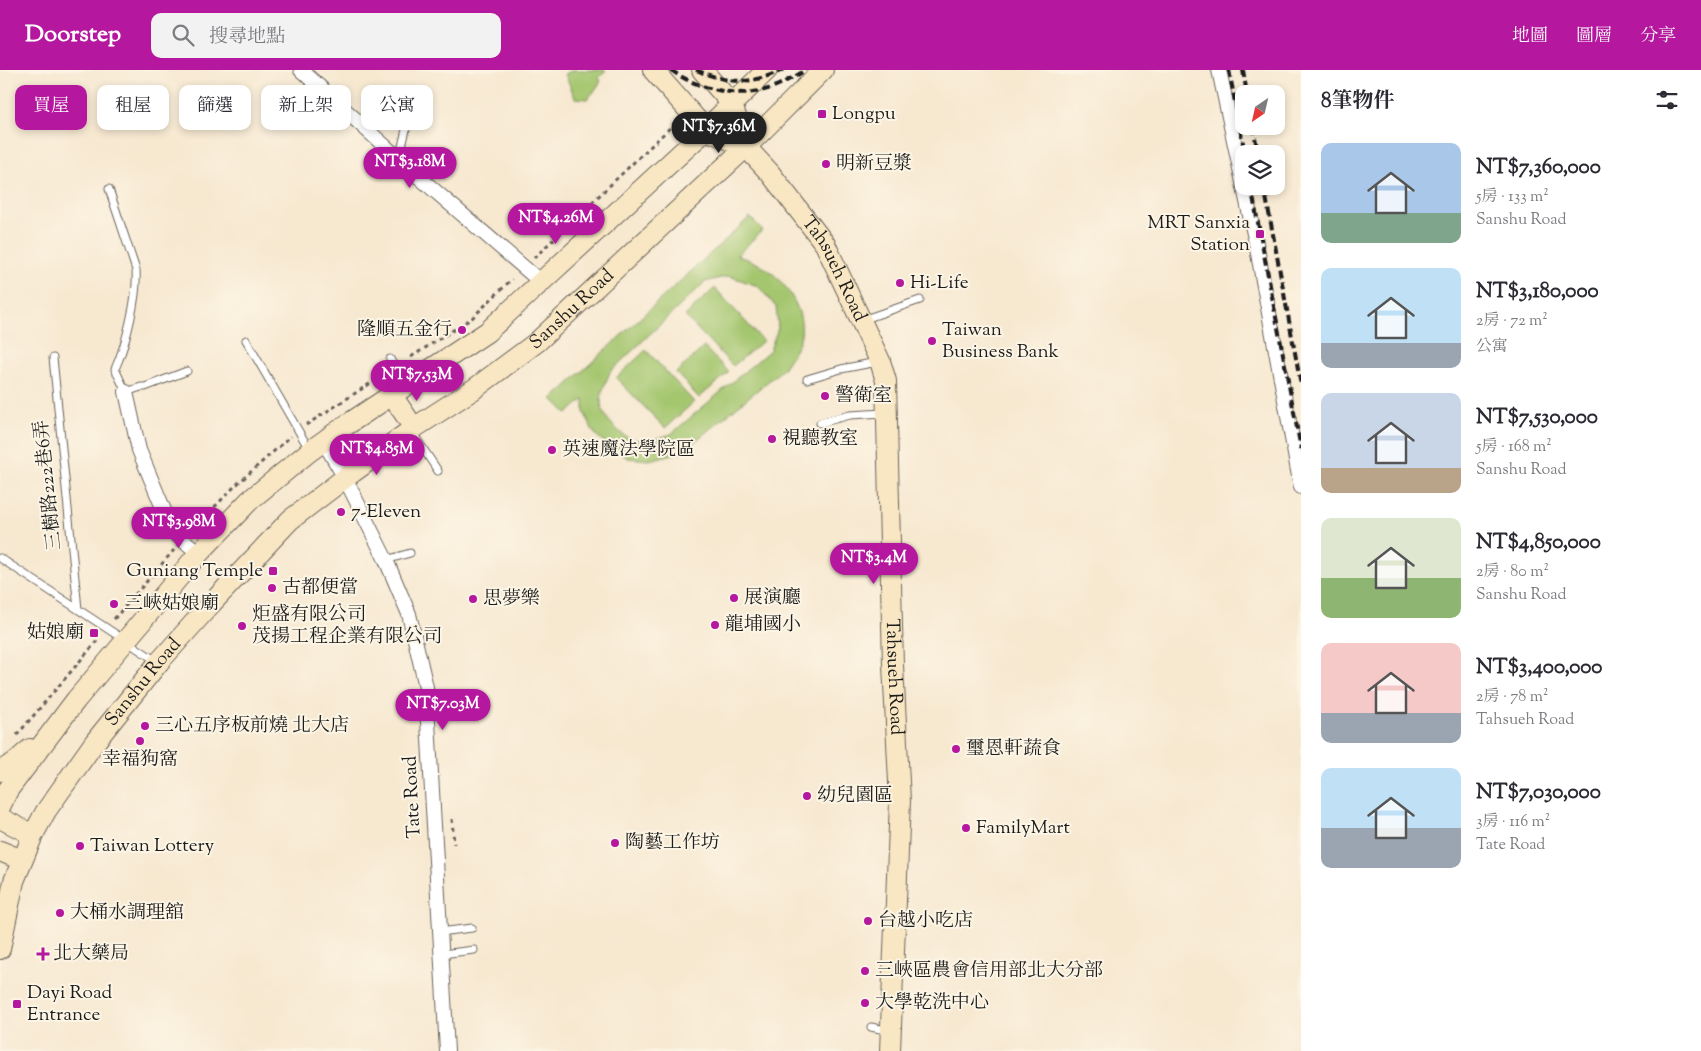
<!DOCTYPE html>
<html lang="zh-TW">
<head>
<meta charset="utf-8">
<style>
  :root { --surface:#fff; --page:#f2f2f3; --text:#2b2b33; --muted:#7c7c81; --accent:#b5179e }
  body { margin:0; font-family:"Sorts Mill Goudy","Noto Serif TC",serif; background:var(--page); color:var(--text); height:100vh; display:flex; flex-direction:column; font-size:19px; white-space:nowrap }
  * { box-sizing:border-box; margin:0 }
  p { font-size:16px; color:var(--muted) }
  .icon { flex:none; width:28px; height:28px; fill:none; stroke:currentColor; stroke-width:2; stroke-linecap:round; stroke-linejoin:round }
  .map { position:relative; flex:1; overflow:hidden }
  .side { display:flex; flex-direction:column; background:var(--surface); width:400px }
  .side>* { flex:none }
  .banner { position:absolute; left:15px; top:15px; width:475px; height:45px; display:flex; gap:10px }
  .needle { width:32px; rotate:214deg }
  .buttons { position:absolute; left:1235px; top:15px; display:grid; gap:10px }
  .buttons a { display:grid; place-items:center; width:50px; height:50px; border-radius:10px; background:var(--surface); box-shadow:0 2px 8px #0003; font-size:25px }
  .price { position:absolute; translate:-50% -42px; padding:0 11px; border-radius:18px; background:var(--accent); color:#fff; font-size:16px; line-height:32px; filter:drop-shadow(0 1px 2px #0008) }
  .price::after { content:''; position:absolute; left:50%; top:30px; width:15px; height:11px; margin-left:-8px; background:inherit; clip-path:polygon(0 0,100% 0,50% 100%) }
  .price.on { background:#222; color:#fff }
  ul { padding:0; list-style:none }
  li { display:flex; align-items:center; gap:15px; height:125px; padding:0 20px }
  li span { display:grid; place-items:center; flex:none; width:140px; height:100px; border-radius:10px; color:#555 }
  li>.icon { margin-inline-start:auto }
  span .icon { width:60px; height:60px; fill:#fffc; stroke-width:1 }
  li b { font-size:21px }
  h2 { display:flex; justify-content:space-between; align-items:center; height:60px; padding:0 20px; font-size:21px }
  .tag { padding:0 18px; border-radius:10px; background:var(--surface); box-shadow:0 2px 8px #0003; font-size:18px; line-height:45px }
  .tag.on { background:var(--accent); color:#fff }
  header { display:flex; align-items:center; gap:30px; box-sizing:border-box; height:70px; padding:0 25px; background:var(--accent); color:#fff }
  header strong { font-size:24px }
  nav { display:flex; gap:28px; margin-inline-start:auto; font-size:18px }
  .search { width:350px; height:45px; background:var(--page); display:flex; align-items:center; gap:12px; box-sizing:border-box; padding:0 18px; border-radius:10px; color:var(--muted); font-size:19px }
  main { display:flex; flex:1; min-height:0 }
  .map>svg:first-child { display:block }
  .green { fill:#a4c66e; stroke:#607145; fill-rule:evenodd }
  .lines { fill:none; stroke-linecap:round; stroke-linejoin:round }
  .lane-casing { stroke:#69635b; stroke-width:9 }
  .street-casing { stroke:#69635b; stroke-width:16 }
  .secondary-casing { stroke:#69635b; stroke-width:22 }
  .path { stroke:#69635b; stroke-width:3; stroke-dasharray:4 4; stroke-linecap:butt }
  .lane { stroke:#fff; stroke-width:7 }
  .street { stroke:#fff; stroke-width:14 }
  .secondary { stroke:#f9e7c3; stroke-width:20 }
  .rail { stroke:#1c1c1c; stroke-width:4; stroke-dasharray:8 4; stroke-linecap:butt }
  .poi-dot { fill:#b5179e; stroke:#fcf5e5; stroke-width:2 }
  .labels { text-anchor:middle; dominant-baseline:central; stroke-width:4; stroke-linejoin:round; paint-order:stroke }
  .poi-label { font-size:19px; fill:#1c1c1c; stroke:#fcf5e5; text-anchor:start }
  .street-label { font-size:19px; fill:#1c1c1c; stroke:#fcf5e5 }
</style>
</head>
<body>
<header>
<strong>Doorstep</strong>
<div class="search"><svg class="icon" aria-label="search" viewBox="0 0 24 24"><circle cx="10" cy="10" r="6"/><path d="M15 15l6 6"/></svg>搜尋地點</div>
<nav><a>地圖</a><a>圖層</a><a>分享</a></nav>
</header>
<main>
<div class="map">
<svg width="1301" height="981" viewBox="0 0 1301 981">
  <rect width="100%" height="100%" fill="#fcf5e5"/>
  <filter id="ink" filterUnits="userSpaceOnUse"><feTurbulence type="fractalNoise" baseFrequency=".02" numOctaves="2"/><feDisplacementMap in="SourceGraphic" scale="10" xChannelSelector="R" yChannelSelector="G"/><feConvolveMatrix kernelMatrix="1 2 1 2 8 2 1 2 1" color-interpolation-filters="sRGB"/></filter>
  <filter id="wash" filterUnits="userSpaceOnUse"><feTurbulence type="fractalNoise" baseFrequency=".0096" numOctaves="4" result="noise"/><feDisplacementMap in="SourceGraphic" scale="20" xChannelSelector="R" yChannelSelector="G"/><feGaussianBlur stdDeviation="1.12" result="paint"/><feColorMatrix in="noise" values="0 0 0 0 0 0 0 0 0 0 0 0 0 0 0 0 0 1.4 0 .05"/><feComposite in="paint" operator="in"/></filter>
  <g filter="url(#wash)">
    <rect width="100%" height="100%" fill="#f7e8d0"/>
    <g class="green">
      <path d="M573 0H606L599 8 601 11 593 23 587 29 575 28 565 4Z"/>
      <path d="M750 147 763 160 737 185C746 189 757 192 765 198 785 210 805 241 801 264 800 276 789 289 783 299L682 382 649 390 628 388 609 377 594 363 590 355 584 342V329L567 344 552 329ZM729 206 758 216 776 237 778 258 770 280 671 364C646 373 629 375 611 353 606 348 601 339 601 332 601 321 606 312 610 302L705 212Z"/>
      <path d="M715 218 763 271 733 296 685 246Z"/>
      <path d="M704 277 729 302 699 328 676 303Z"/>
      <path d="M646 280 694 332 665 358 616 308Z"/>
    </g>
  </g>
  <g filter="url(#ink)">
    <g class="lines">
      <defs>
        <g id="lane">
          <path d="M399 89 409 47"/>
          <path d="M109 119 136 200C138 226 126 275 115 299L126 322 141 317H145L187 301"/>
          <path d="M862 250 920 230"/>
          <path d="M246 270 309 379"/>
          <path d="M53 288 78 539"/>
          <path d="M390 289 404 315"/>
          <path d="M807 309 841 299 877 292"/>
          <path d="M820 353 850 345 884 343"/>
          <path d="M412 362 438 401"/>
          <path d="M0 488 158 592"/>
          <path d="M386 490 410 483"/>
          <path d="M440 862 472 858"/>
          <path d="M442 884 474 880"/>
          <path d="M871 957 890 961"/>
        </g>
        <g id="street">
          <path d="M301 0 420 108 542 213"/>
          <path d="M1219 0 1257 178 1301 417"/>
          <path d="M126 322 139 380 173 462 199 483"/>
          <path d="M324 372 345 408 386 490 409 544 426 617 447 981"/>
        </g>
        <g id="secondary">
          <path id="s1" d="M653 0 706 60 746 77 770 103 825 174 880 291 886 311 893 595 900 731 890 981"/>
          <path d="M702 0 732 34 746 77"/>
          <path d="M391 324 414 358"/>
          <path d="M0 701 14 693 30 679"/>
          <path d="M0 737 8 720 76 630 199 483 250 430 310 381 345 356 487 262 695 70 767 0"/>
          <path d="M0 748 33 765"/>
          <path d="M0 781 22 790"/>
          <path id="s2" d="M0 879 14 811 33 765 46 741 94 673 159 592 210 535 290 450 345 408 414 358 474 319 537 272 746 77 823 0"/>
        </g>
      </defs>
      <use href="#lane" class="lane-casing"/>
      <use href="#street" class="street-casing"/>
      <use href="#secondary" class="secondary-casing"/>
      <g class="path">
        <path d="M534 188 676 52"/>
        <path d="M411 287 472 248 512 209"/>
        <path d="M306 355 374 311"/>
        <path d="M192 460 235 416 291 366"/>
        <path d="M114 549 174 480"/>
        <path d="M17 665 97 571"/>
        <path d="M452 749 454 774"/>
      </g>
      <use href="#lane" class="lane"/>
      <use href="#street" class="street"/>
      <use href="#secondary" class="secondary"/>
      <g class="rail">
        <path d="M671 0C694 17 732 27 760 21 776 18 792 8 806 0"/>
        <path d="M696 0C730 14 749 15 783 0"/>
        <path d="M1229 0 1245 84"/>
        <path d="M1243 0 1247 24"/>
        <path d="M1253 56 1258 84"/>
        <path d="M1251 116 1301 379"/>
        <path d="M1264 116 1301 315"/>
      </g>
    </g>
  </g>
  <g class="poi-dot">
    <rect x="817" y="39" width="10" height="10" rx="2.5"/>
    <circle cx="826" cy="94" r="5"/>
    <rect x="1255" y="159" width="10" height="10" rx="2.5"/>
    <circle cx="900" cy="213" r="5"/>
    <circle cx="462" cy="260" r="5"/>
    <circle cx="932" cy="271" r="5"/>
    <circle cx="825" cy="326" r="5"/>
    <circle cx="772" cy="369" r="5"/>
    <circle cx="552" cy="380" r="5"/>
    <circle cx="341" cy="442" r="5"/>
    <rect x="268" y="496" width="10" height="10" rx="2.5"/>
    <circle cx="272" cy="518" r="5"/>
    <circle cx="734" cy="528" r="5"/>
    <circle cx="473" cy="529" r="5"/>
    <circle cx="114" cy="534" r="5"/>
    <circle cx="715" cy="555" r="5"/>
    <circle cx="242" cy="556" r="5"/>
    <rect x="89" y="558" width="10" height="10" rx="2.5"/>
    <circle cx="145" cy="656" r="5"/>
    <circle cx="140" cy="671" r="5"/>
    <circle cx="956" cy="679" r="5"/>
    <circle cx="807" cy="726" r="5"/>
    <circle cx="966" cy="758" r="5"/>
    <circle cx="615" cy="773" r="5"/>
    <circle cx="80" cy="776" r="5"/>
    <circle cx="60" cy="843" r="5"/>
    <circle cx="868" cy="851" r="5"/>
    <path d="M40.5 876.5h5v5h5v5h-5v5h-5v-5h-5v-5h5z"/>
    <circle cx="865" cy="901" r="5"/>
    <circle cx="865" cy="933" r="5"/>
    <rect x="12" y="929" width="10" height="10" rx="2.5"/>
  </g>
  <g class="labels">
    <g class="poi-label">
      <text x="832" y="44">Longpu</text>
      <text x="836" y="94">明新豆漿</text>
      <text x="1250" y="153" text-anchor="end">MRT Sanxia<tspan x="1250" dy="22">Station</tspan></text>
      <text x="910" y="213">Hi-Life</text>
      <text x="452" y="260" text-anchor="end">隆順五金行</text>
      <text x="942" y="260">Taiwan<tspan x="942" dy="22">Business Bank</tspan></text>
      <text x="835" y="326">警衛室</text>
      <text x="782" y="369">視聽教室</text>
      <text x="562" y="380">英速魔法學院區</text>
      <text x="351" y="442">7-Eleven</text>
      <text x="263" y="501" text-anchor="end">Guniang Temple</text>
      <text x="282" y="518">古都便當</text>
      <text x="744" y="528">展演廳</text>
      <text x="483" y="529">思夢樂</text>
      <text x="124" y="534">三峽姑娘廟</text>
      <text x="252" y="545">炬盛有限公司<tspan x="252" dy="22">茂揚工程企業有限公司</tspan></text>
      <text x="725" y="555">龍埔國小</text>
      <text x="84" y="563" text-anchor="end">姑娘廟</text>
      <text x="155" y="656">三心五序板前燒 北大店</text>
      <text x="966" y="679">璽恩軒蔬食</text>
      <text x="140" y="690" text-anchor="middle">幸福狗窩</text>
      <text x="817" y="726">幼兒園區</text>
      <text x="976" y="758">FamilyMart</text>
      <text x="625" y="773">陶藝工作坊</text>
      <text x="90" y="776">Taiwan Lottery</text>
      <text x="70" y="843">大桶水調理舘</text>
      <text x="878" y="851">台越小吃店</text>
      <text x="53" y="884">北大藥局</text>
      <text x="875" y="901">三峽區農會信用部北大分部</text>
      <text x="27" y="923">Dayi Road<tspan x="27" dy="22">Entrance</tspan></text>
      <text x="875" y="933">大學乾洗中心</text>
    </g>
    <g class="street-label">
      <text stroke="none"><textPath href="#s1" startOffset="275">Tahsueh Road</textPath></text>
      <text stroke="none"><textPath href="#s2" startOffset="879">Sanshu Road</textPath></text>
      <text transform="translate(49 415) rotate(-96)">三樹路222巷6弄</text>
      <text stroke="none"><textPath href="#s1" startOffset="695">Tahsueh Road</textPath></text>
      <text stroke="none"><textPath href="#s2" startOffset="308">Sanshu Road</textPath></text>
      <text transform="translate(413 727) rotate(-93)">Tate Road</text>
    </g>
  </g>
</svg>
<div class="buttons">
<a><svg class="needle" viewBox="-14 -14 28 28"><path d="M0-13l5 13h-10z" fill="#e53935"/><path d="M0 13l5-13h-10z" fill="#7c7c81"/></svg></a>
<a><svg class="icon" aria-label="layers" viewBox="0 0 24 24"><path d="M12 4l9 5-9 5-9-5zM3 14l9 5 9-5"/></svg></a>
</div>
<b class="price on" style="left:719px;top:84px">NT$7.36M</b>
<b class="price" style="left:410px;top:119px">NT$3.18M</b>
<b class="price" style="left:556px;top:175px">NT$4.26M</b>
<b class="price" style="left:417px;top:332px">NT$7.53M</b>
<b class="price" style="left:377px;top:406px">NT$4.85M</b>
<b class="price" style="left:179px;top:479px">NT$3.98M</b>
<b class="price" style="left:874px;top:515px">NT$3.4M</b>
<b class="price" style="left:443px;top:661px">NT$7.03M</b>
<div class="banner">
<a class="tag on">買屋</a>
<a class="tag">租屋</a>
<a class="tag">篩選</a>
<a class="tag">新上架</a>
<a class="tag">公寓</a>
</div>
</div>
<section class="side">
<h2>8筆物件<svg class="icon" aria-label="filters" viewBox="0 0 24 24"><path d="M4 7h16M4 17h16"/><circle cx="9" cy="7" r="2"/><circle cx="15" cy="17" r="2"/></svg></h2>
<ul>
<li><span style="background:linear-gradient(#a9c7e8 70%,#7fa58c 0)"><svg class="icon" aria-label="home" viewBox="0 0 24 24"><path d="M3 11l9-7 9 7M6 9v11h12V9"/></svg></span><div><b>NT$7,360,000</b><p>5房 · 133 m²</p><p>Sanshu Road</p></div></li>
<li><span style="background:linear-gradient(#bfe0f5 75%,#9aa5b1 0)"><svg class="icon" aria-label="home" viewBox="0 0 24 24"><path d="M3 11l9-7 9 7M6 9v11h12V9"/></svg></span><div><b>NT$3,180,000</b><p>2房 · 72 m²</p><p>公寓</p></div></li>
<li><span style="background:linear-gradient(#c9d6e8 75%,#b9a48a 0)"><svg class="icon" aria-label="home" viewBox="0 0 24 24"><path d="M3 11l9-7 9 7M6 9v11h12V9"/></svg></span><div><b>NT$7,530,000</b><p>5房 · 168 m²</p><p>Sanshu Road</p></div></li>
<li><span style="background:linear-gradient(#dfe7d0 60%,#8fb573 0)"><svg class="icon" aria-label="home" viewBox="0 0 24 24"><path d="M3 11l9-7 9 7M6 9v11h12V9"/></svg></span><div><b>NT$4,850,000</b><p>2房 · 80 m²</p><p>Sanshu Road</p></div></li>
<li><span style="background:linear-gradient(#f6c9c9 70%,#9aa5b1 0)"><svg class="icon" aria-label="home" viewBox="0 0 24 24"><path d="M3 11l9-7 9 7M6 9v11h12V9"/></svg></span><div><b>NT$3,400,000</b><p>2房 · 78 m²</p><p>Tahsueh Road</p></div></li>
<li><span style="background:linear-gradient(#bfe0f5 60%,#9aa5b1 0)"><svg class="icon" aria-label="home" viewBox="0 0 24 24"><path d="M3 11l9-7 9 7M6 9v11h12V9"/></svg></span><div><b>NT$7,030,000</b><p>3房 · 116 m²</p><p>Tate Road</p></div></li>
</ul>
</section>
</main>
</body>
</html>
